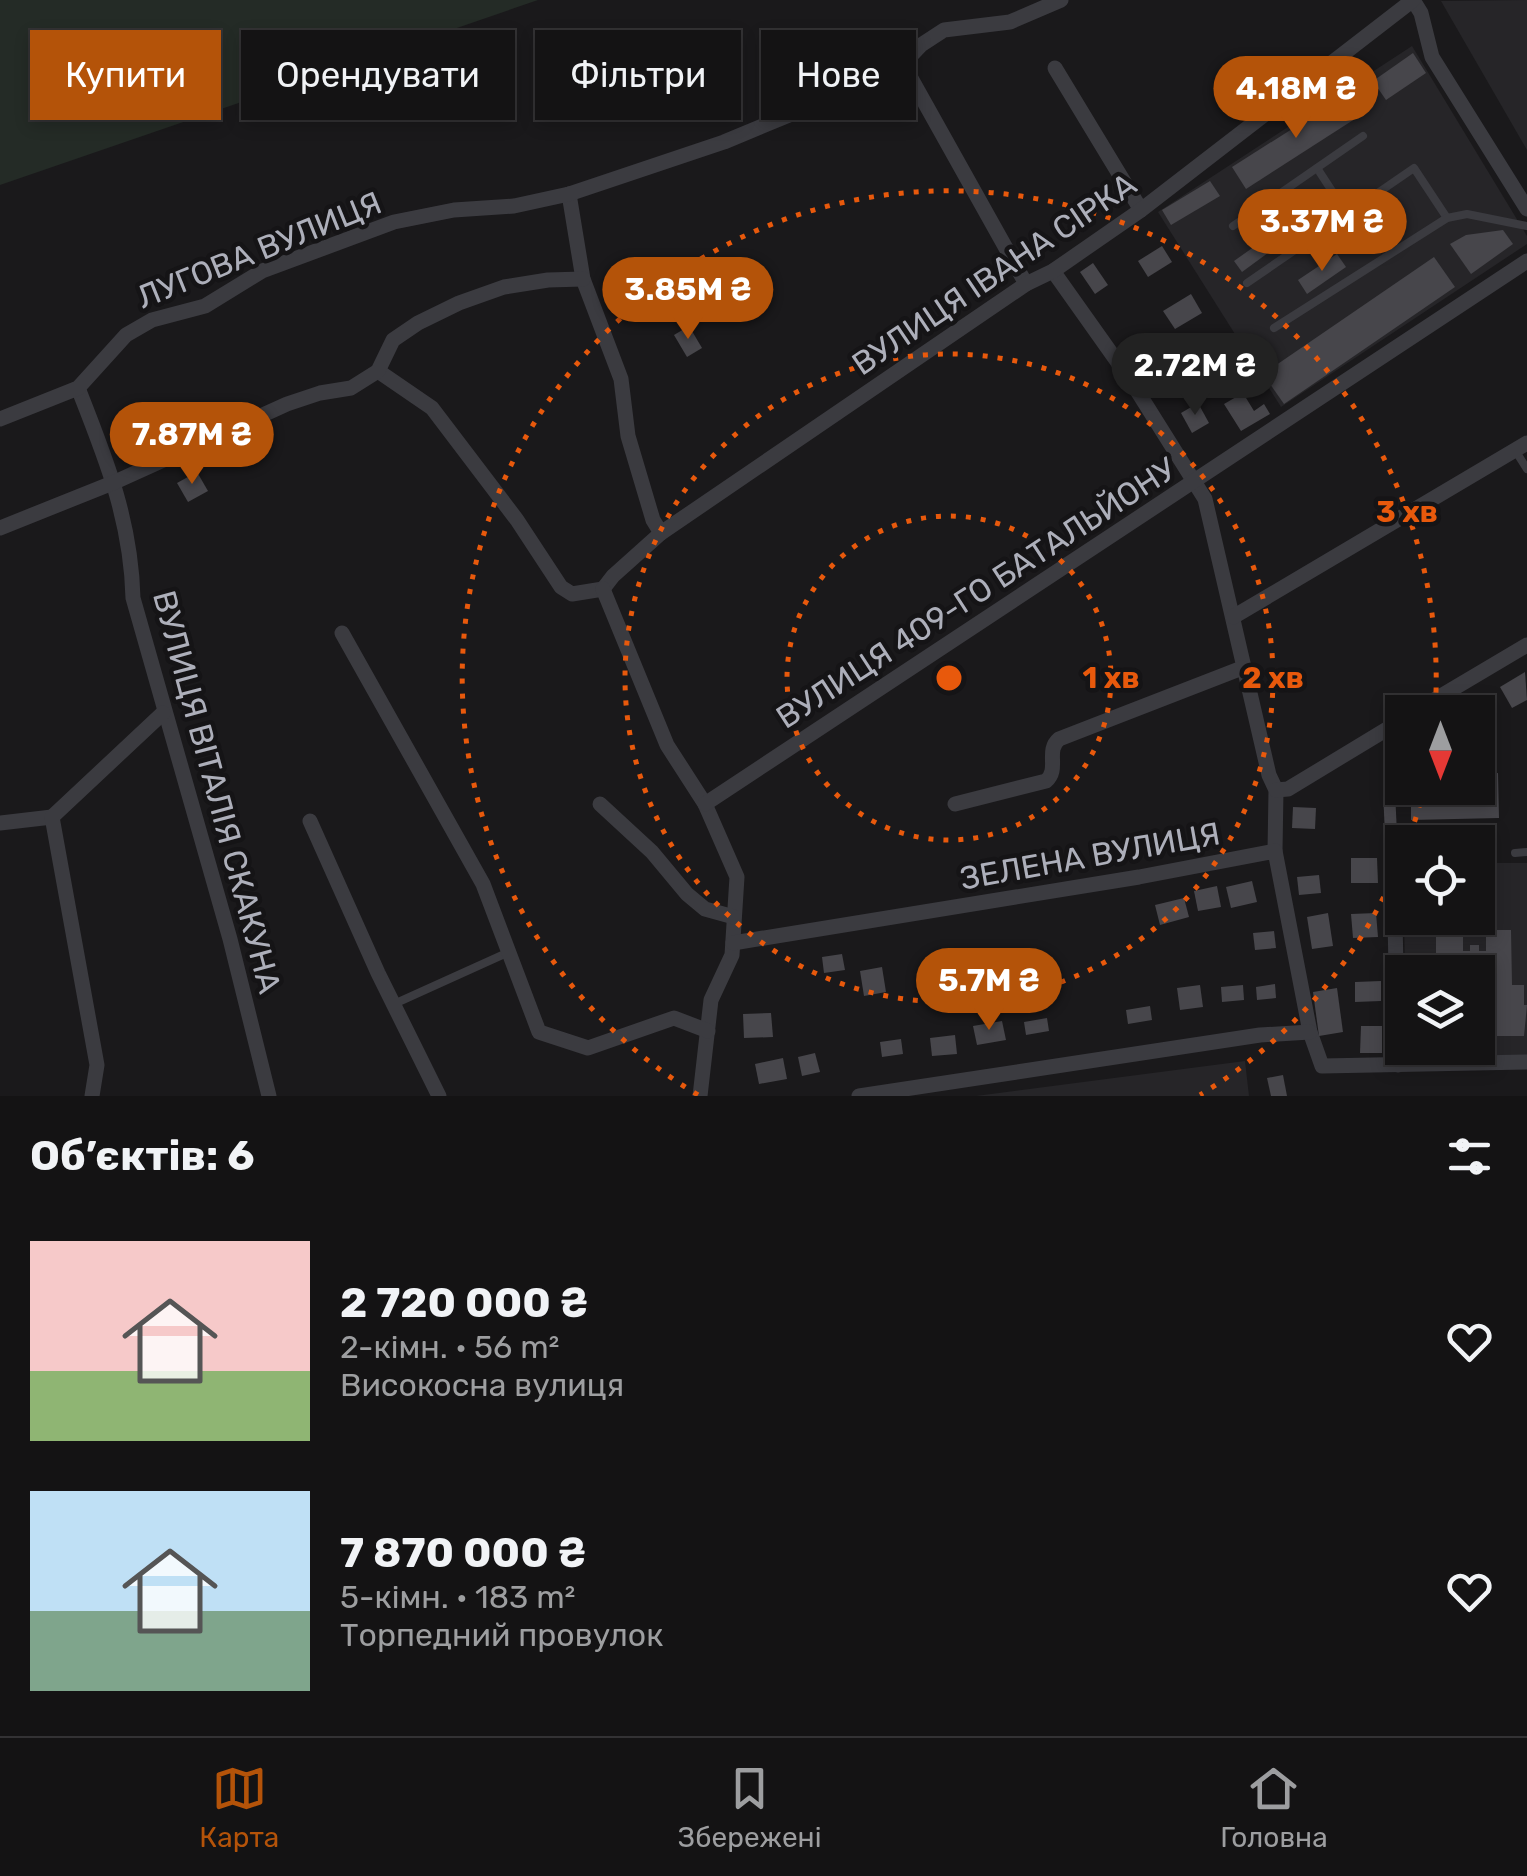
<!DOCTYPE html>
<html lang="uk">
<head>
<meta charset="utf-8">
<style>
  :root { --surface:#141314; --page:#212022; --text:#f1f3f6; --muted:#9d9ea0; --line:#333234; --accent:#b45309 }
  body { margin:0; font-family:Rubik,sans-serif; background:var(--page); color:var(--text); height:100vh; display:flex; flex-direction:column; font-size:38px; white-space:nowrap }
  * { box-sizing:border-box; margin:0 }
  p { font-size:32px; color:var(--muted) }
  .icon { flex:none; width:55px; height:55px; fill:none; stroke:currentColor; stroke-width:2; stroke-linecap:round; stroke-linejoin:round }
  .map { position:relative; height:1096px; overflow:hidden }
  .details { display:flex; flex-direction:column; background:var(--surface); flex:1 }
  .details>* { flex:none }
  .top-card { position:absolute; left:30px; top:30px; width:1000px; height:90px; display:flex; gap:20px }
  .needle { width:65px; rotate:180deg }
  .fabs { position:absolute; left:1385px; top:695px; display:grid; gap:20px }
  .fabs a { display:grid; place-items:center; width:110px; height:110px; border-radius:0px; background:var(--surface); box-shadow:0 5px 15px #0003,0 0 0 2px var(--line); font-size:50px }
  .price { position:absolute; translate:-50% -85px; padding:0 22px; border-radius:35px; background:var(--accent); color:#fff; font-size:32px; line-height:65px; filter:drop-shadow(0 2px 5px #0008) }
  .price::after { content:''; position:absolute; left:50%; top:60px; width:30px; height:22px; margin-left:-15px; background:inherit; clip-path:polygon(0 0,100% 0,50% 100%) }
  .price.on { background:#222; color:#fff }
  ul { padding:0; list-style:none }
  li { display:flex; align-items:center; gap:30px; height:250px; padding:0 30px }
  li span { display:grid; place-items:center; flex:none; width:280px; height:200px; border-radius:0px; color:#555 }
  li>.icon { margin-inline-start:auto }
  span .icon { width:120px; height:120px; fill:#fffc; stroke-width:1 }
  li b { font-size:42px }
  h2 { display:flex; justify-content:space-between; align-items:center; height:120px; padding:0 30px; font-size:42px }
  .chip { padding:0 35px; border-radius:0px; background:var(--surface); box-shadow:0 5px 15px #0003,0 0 0 2px var(--line); font-size:35px; line-height:90px }
  .chip.on { background:var(--accent); color:#fff }
  .menu { display:flex; justify-content:space-around; align-items:center; height:140px; border-top:2px solid var(--line); background:var(--surface); font-size:28px; color:var(--muted) }
  .menu a { display:grid; justify-items:center; gap:5px }
  .menu .on { color:var(--accent) }
  .map>svg:first-child { display:block }
  .built { fill:#262528 }
  .green { fill:#242b26 }
  .building { fill:#47464b }
  .lines { fill:none; stroke-linecap:round; stroke-linejoin:round }
  .service { stroke:#3b3b40; stroke-width:8 }
  .minor { stroke:#3b3b40; stroke-width:15 }
  .ring { fill:none; stroke:#e8590c; stroke-width:5; stroke-dasharray:5 10 }
  .labels { text-anchor:middle; dominant-baseline:central; stroke-width:9; stroke-linejoin:round; paint-order:stroke }
  .street-label { font-size:32px; fill:#adafba; stroke:#151416 }
  .centre { fill:#e8590c; stroke:#151416; stroke-width:5 }
  .ring-label { font-size:30px; text-anchor:middle; font-weight:bold; fill:#e8590c; stroke:#151416; stroke-width:9; stroke-linejoin:round; paint-order:stroke }
</style>
</head>
<body>
<div class="map">
<svg width="1527" height="1096" viewBox="0 0 1527 1096">
  <rect width="100%" height="100%" fill="#1a191b"/>
  <g class="built">
    <path d="M1527 0V150L1441 1Z"/>
    <path d="M1412 46 1527 236V244L1281 407 1158 212Z"/>
    <path d="M1478 863H1527V1057L1406 1059V1048H1478V972H1405L1404 918H1478Z"/>
    <path d="M1245 1061 1249 1096H976Z"/>
  </g>
  <path class="green" d="M0 0H538L0 185Z"/>
  <g class="building">
    <path d="M1413 53 1426 73 1386 100 1373 81Z"/>
    <path d="M1347 94 1361 115 1246 189 1232 167Z"/>
    <path d="M1210 181 1220 196 1171 225 1162 210Z"/>
    <path d="M1314 204 1321 214 1242 272 1234 261Z"/>
    <path d="M1503 230 1513 244 1471 274 1450 244 1466 235Z"/>
    <path d="M1162 246 1172 262 1148 277 1138 261Z"/>
    <path d="M1337 254 1346 267 1307 294 1298 280Z"/>
    <path d="M1434 257 1455 287 1284 404 1263 374Z"/>
    <path d="M658 259 665 274 640 285 634 269Z"/>
    <path d="M1093 263 1108 285 1095 294 1080 272Z"/>
    <path d="M1191 294 1202 313 1175 329 1163 311Z"/>
    <path d="M689 326 702 348 687 357 674 335Z"/>
    <path d="M1243 393 1254 411 1264 404 1270 414 1241 431 1224 404Z"/>
    <path d="M1198 403 1209 423 1192 433 1181 413Z"/>
    <path d="M197 472 208 491 188 502 177 483Z"/>
    <path d="M1525 672 1527 700 1512 708 1500 687Z"/>
    <path d="M1498 773 1499 818 1411 820V788H1478V774Z"/>
    <path d="M1383 791H1395L1397 834 1385 835Z"/>
    <path d="M1293 807 1316 808 1315 829 1292 828Z"/>
    <path d="M1351 858H1377L1378 883H1351Z"/>
    <path d="M1319 875 1321 893 1299 895 1297 877Z"/>
    <path d="M1252 881 1257 902 1231 908 1226 887Z"/>
    <path d="M1217 886 1221 907 1198 911 1194 891Z"/>
    <path d="M1184 898 1189 917 1160 925 1155 905Z"/>
    <path d="M1328 913 1333 946 1312 949 1307 917Z"/>
    <path d="M1376 913 1378 937 1353 938 1351 914Z"/>
    <path d="M1436 929H1463V951H1470V945H1479V951H1486V930H1511L1512 985H1524V1005H1527L1524 1036H1497V1011H1484V958H1462V972H1436Z"/>
    <path d="M1274 931 1276 948 1255 950 1253 933Z"/>
    <path d="M842 954 845 970 824 973 822 957Z"/>
    <path d="M882 967 886 992 864 996 860 971Z"/>
    <path d="M1381 981V1001L1355 1002V982Z"/>
    <path d="M1275 984 1276 998 1257 1000 1256 987Z"/>
    <path d="M1200 985 1203 1007 1180 1010 1177 988Z"/>
    <path d="M1243 985 1244 1000 1222 1002 1221 987Z"/>
    <path d="M1337 988 1343 1032 1319 1036 1313 992Z"/>
    <path d="M1150 1006 1152 1020 1128 1024 1126 1010Z"/>
    <path d="M771 1013 773 1037 744 1038 743 1014Z"/>
    <path d="M1047 1018 1049 1031 1026 1035 1024 1022Z"/>
    <path d="M1002 1021 1006 1040 977 1045 973 1026Z"/>
    <path d="M1361 1026H1382V1053H1360Z"/>
    <path d="M955 1035 957 1054 932 1056 930 1038Z"/>
    <path d="M901 1039 903 1054 882 1057 880 1042Z"/>
    <path d="M815 1053 820 1072 802 1076 798 1057Z"/>
    <path d="M783 1058 787 1079 759 1084 755 1064Z"/>
    <path d="M1283 1075 1287 1096H1271L1267 1078Z"/>
  </g>
  <g class="lines">
    <g class="service">
      <path d="M1317 168 1347 214"/>
      <path d="M1233 226 1363 136"/>
      <path d="M1247 283 1414 168 1447 218"/>
      <path d="M1274 328 1447 218 1467 214 1527 226"/>
      <path d="M1515 450 1527 469"/>
      <path d="M1515 853 1527 852"/>
      <path d="M394 1004 509 952"/>
    </g>
    <g class="minor">
      <path d="M1413 0 1421 13 1432 57 1527 209"/>
      <path d="M903 64 1026 284"/>
      <path d="M1055 68 1141 210"/>
      <path d="M569 194 583 279 621 379 628 436 653 520 661 533"/>
      <path d="M1053 271 1131 381 1205 499 1269 775 1276 790 1275 851"/>
      <path d="M378 371 432 408 517 520 561 587 572 594 603 589"/>
      <path d="M78 388C106 459 131 520 133 598L230 939 269 1096"/>
      <path d="M0 419 78 388 126 335 152 320 205 306 262 271 394 222 454 210 514 206 569 194 724 142 806 108 836 106 882 86 921 45 944 30 1010 22 1061 0"/>
      <path d="M0 528 115 482 287 404 320 393 351 388 378 371 393 340 418 323 459 303 504 287 548 280 583 279"/>
      <path d="M603 589 613 576 661 533 1026 284 1053 271 1141 210 1413 0"/>
      <path d="M603 589 667 745 705 804 737 877 732 955 711 1000 700 1096"/>
      <path d="M1233 617 1527 443"/>
      <path d="M342 633 483 884 539 1032 588 1048 674 1018 708 1031"/>
      <path d="M1414 712 1527 645"/>
      <path d="M1276 790 1288 789 1402 720"/>
      <path d="M600 804 652 852 687 894 705 909 734 917"/>
      <path d="M705 804 1527 261"/>
      <path d="M955 804 1046 781C1060 769 1045 751 1059 739L1242 668"/>
      <path d="M310 821 378 973 439 1096"/>
      <path d="M0 823 52 817"/>
      <path d="M1394 871 1398 1065"/>
      <path d="M733 943 1139 877 1275 851 1310 1032 1322 1066 1527 1062"/>
      <path d="M92 1096 97 1065 52 817 163 713"/>
      <path d="M859 1096 1260 1035 1310 1032"/>
    </g>
  </g>
  <g class="ring">
    <circle cx="949" cy="678" r="162"/>
    <circle cx="949" cy="678" r="324"/>
    <path d="M1424 788A487 487 0 0 1 1408 841M1402 856A487 487 0 0 1 1200 1095M698 1095A487 487 0 1 1 1435 712"/>
  </g>
  <g class="labels">
    <g class="street-label">
      <text transform="translate(259 250) rotate(-22)">ЛУГОВА ВУЛИЦЯ</text>
      <text transform="translate(994 274) rotate(-34)">ВУЛИЦЯ ІВАНА СІРКА</text>
      <text transform="translate(976 593) rotate(-33)">ВУЛИЦЯ 409-ГО БАТАЛЬЙОНУ</text>
      <text transform="translate(217 792) rotate(75)">ВУЛИЦЯ ВІТАЛІЯ СКАКУНА</text>
      <text transform="translate(1090 856) rotate(-10)">ЗЕЛЕНА ВУЛИЦЯ</text>
    </g>
  </g>
  <circle cx="949" cy="678" r="15" class="centre"/>
  <g class="ring-label">
    <text x="1407" y="522">3 хв</text>
    <text x="1111" y="688">1 хв</text>
    <text x="1273" y="688">2 хв</text>
  </g>
</svg>
<div class="fabs">
<a><svg class="needle" viewBox="-14 -14 28 28"><path d="M0-13l5 13h-10z" fill="#e53935"/><path d="M0 13l5-13h-10z" fill="#9d9ea0"/></svg></a>
<a><svg class="icon" aria-label="locate" viewBox="0 0 24 24"><circle cx="12" cy="12" r="6"/><path d="M12 2v4M12 18v4M2 12h4M18 12h4"/></svg></a>
<a><svg class="icon" aria-label="layers" viewBox="0 0 24 24"><path d="M12 4l9 5-9 5-9-5zM3 14l9 5 9-5"/></svg></a>
</div>
<b class="price" style="left:1296px;top:141px">4.18M ₴</b>
<b class="price" style="left:1322px;top:274px">3.37M ₴</b>
<b class="price" style="left:688px;top:342px">3.85M ₴</b>
<b class="price on" style="left:1195px;top:418px">2.72M ₴</b>
<b class="price" style="left:192px;top:487px">7.87M ₴</b>
<b class="price" style="left:989px;top:1033px">5.7M ₴</b>
<div class="top-card">
<a class="chip on">Купити</a>
<a class="chip">Орендувати</a>
<a class="chip">Фільтри</a>
<a class="chip">Нове</a>
</div>
</div>
<section class="details">
<h2>Об’єктів: 6<svg class="icon" aria-label="filters" viewBox="0 0 24 24"><path d="M4 7h16M4 17h16"/><circle cx="9" cy="7" r="2"/><circle cx="15" cy="17" r="2"/></svg></h2>
<ul>
<li><span style="background:linear-gradient(#f6c9c9 65%,#8fb573 0)"><svg class="icon" aria-label="home" viewBox="0 0 24 24"><path d="M3 11l9-7 9 7M6 9v11h12V9"/></svg></span><div><b>2 720 000 ₴</b><p>2-кімн. · 56 m²</p><p>Високосна вулиця</p></div><svg class="icon" aria-label="heart" viewBox="0 0 24 24"><path d="M12 20l-8-8c-3-5 5-10 8-4 3-6 11-1 8 4z"/></svg></li>
<li><span style="background:linear-gradient(#bfe0f5 60%,#7fa58c 0)"><svg class="icon" aria-label="home" viewBox="0 0 24 24"><path d="M3 11l9-7 9 7M6 9v11h12V9"/></svg></span><div><b>7 870 000 ₴</b><p>5-кімн. · 183 m²</p><p>Торпедний провулок</p></div><svg class="icon" aria-label="heart" viewBox="0 0 24 24"><path d="M12 20l-8-8c-3-5 5-10 8-4 3-6 11-1 8 4z"/></svg></li>
</ul>
</section>
<nav class="menu">
<a class="on"><svg class="icon" aria-label="map" viewBox="0 0 24 24"><path d="M3 6l6-2 6 2 6-2v14l-6 2-6-2-6 2zM9 4v14M15 6v14"/></svg>Карта</a>
<a><svg class="icon" aria-label="saved" viewBox="0 0 24 24"><path d="M7 4h10v16l-5-4-5 4z"/></svg>Збережені</a>
<a><svg class="icon" aria-label="home" viewBox="0 0 24 24"><path d="M3 11l9-7 9 7M6 9v11h12V9"/></svg>Головна</a>
</nav>
</body>
</html>
